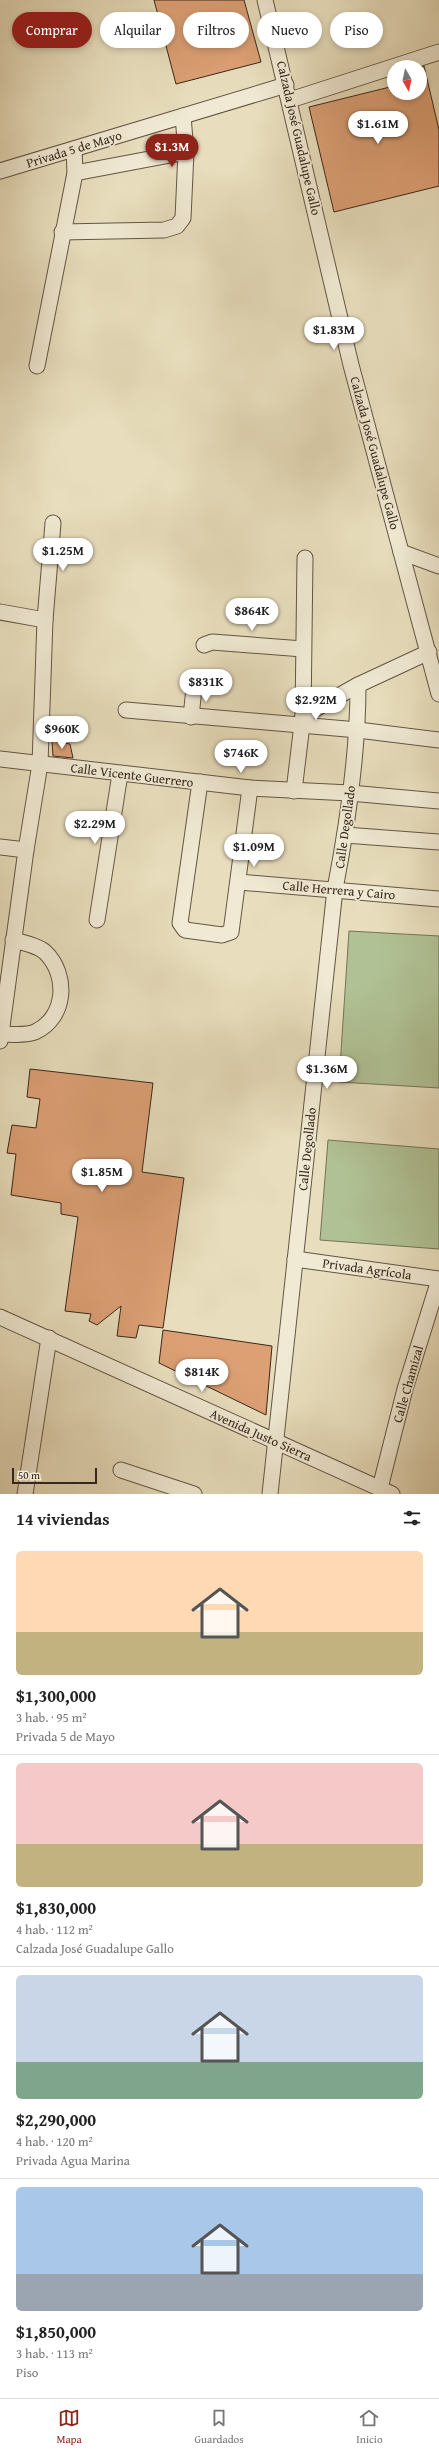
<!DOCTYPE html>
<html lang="es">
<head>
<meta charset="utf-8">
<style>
  :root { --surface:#fff; --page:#f6f6f6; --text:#222; --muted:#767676; --line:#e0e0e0; --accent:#8f2418 }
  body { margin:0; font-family:"Gentium Book Plus",serif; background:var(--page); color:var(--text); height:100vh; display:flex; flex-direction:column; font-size:15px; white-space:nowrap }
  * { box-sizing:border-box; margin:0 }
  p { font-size:13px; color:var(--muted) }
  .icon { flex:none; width:22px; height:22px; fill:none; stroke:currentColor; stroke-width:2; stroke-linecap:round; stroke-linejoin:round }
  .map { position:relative; height:1494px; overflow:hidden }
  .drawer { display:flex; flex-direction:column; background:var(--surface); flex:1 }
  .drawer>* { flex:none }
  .guide { position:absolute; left:12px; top:12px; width:415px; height:36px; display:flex; gap:8px }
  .needle { width:26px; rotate:171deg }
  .controls { position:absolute; left:387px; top:60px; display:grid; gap:8px }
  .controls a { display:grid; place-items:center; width:40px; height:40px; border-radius:50%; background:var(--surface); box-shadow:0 2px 6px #0003; font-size:20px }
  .scale { position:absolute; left:12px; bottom:10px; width:85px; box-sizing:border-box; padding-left:4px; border:2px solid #38271d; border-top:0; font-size:11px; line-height:14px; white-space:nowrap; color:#38271d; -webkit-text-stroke:3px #f0ead4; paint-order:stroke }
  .price { position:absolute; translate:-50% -34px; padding:0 9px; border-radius:14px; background:#fff; color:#222; font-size:13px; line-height:26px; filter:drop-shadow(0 1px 2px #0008) }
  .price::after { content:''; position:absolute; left:50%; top:24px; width:12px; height:9px; margin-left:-6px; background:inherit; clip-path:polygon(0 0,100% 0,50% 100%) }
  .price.current { background:var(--accent); color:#fff }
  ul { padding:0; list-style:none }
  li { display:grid; align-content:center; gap:8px; height:212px; padding:0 16px }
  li+li { border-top:1px solid var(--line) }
  li span { display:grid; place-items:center; height:124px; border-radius:6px; color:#555 }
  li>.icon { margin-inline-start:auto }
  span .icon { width:72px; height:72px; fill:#fffc; stroke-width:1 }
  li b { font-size:17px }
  h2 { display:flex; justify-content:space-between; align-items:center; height:48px; padding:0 16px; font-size:17px }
  .chip { padding:0 14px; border-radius:18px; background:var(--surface); box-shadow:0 2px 6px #0003; font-size:14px; line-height:36px }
  .chip.current { background:var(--accent); color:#fff }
  .tabs { display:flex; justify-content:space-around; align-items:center; height:56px; border-top:1px solid var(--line); background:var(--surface); font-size:11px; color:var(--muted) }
  .tabs a { display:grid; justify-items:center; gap:2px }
  .tabs .current { color:var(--accent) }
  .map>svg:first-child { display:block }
  .green { fill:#b0c295; stroke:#747459 }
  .building { fill:#dda075; stroke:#38271d }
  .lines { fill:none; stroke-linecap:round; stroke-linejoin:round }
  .minor-casing { stroke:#645545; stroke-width:17 }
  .minor { stroke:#f0ead4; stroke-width:15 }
  .labels { text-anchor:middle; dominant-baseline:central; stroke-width:3.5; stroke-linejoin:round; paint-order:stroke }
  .street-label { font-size:13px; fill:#38271d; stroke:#f0ead4 }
</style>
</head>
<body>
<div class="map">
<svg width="439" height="1494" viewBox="0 0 439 1494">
  <rect width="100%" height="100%" fill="#e8debd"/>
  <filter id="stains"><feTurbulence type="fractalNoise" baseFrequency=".005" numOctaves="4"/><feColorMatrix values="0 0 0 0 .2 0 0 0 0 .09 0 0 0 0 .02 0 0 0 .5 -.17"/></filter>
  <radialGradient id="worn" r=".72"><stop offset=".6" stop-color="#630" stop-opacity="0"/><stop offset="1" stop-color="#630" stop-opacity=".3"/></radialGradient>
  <g class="green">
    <path d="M349 931 439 936V1088L339 1082Z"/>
    <path d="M328 1140 439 1149V1249L320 1240Z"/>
  </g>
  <g class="building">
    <path d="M154 0H244L261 62 176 84Z"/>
    <path d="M424 66 439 130V186L334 212 309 107 394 86V93H420V68Z"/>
    <path d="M52 741 70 744 73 758 53 756Z"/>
    <path d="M30 1069 153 1083 142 1172 184 1178 163 1328 139 1325 136 1338 117 1336 121 1306 97 1325 89 1321 91 1314 65 1311 78 1217 61 1214V1203L11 1195 16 1154 7 1153 12 1125 36 1128 40 1099 27 1097Z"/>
    <path d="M163 1330 272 1346 266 1415 159 1363Z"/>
  </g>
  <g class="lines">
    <defs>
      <g id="minor">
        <path d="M265 0 351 365 439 694"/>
        <path d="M290 100 439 52"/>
        <path d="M0 171 286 85"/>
        <path d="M75 173 186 152"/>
        <path d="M62 232 164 230 177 226 183 218 186 152 183 116"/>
        <path d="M37 366 75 173 74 149"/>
        <path d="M401 552 439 566"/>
        <path d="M0 612 45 620"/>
        <path d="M204 645 212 642 303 649"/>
        <path d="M126 710 358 730 439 740"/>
        <path d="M303 716 358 685 429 652"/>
        <path d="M191 717 194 688"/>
        <path d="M0 759 250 788 350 793 439 801"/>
        <path d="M200 782 180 923 185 930 222 935 231 932 250 788"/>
        <path d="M294 791 303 716 305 558"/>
        <path d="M345 835 439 842"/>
        <path d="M0 847 26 850"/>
        <path d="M239 882 439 899"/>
        <path d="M97 920 120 774"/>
        <path d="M1 1034C11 1034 26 1036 35 1032 66 1018 69 975 45 952 37 945 22 942 13 940"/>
        <path d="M0 1041 26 850 40 764 45 620 53 523"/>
        <path d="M295 1259 439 1279"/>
        <path d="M0 1317 392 1494"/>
        <path d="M121 1470 194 1494"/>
        <path d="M380 1488 405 1389 439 1280"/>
        <path d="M25 1494 49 1338"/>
        <path d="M270 1494 335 889C348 822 358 754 358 685"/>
      </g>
    </defs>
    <use href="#minor" class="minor-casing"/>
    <use href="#minor" class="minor"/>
  </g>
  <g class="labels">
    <g class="street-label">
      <text transform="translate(299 138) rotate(77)">Calzada José Guadalupe Gallo</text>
      <text transform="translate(74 149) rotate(-17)">Privada 5 de Mayo</text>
      <text transform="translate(375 453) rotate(75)">Calzada José Guadalupe Gallo</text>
      <text transform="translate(132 775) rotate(7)">Calle Vicente Guerrero</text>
      <text transform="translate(345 827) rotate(-82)">Calle Degollado</text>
      <text transform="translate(339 890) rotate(5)">Calle Herrera y Cairo</text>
      <text transform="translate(307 1149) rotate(-84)">Calle Degollado</text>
      <text transform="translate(367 1269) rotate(8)">Privada Agrícola</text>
      <text transform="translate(408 1384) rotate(-74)">Calle Chamizal</text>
      <text transform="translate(261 1435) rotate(24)">Avenida Justo Sierra</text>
    </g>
  </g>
  <rect width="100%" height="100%" filter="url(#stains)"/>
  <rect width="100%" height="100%" fill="url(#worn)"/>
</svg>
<div class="controls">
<a><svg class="needle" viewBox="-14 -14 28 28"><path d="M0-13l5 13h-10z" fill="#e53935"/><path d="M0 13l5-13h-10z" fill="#767676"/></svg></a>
</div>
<div class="scale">50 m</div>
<b class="price" style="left:378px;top:145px">$1.61M</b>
<b class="price current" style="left:172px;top:168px">$1.3M</b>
<b class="price" style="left:334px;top:351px">$1.83M</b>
<b class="price" style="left:63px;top:572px">$1.25M</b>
<b class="price" style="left:252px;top:632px">$864K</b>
<b class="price" style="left:206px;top:703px">$831K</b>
<b class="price" style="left:316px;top:721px">$2.92M</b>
<b class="price" style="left:62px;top:750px">$960K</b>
<b class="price" style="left:241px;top:774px">$746K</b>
<b class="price" style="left:95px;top:845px">$2.29M</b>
<b class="price" style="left:254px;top:868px">$1.09M</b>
<b class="price" style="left:327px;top:1090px">$1.36M</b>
<b class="price" style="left:102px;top:1193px">$1.85M</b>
<b class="price" style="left:202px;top:1393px">$814K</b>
<div class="guide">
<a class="chip current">Comprar</a>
<a class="chip">Alquilar</a>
<a class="chip">Filtros</a>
<a class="chip">Nuevo</a>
<a class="chip">Piso</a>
</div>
</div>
<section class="drawer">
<h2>14 viviendas<svg class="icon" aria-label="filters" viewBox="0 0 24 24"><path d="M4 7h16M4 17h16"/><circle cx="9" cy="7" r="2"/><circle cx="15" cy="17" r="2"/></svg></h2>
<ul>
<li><span style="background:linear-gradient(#ffd9b3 65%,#c2b280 0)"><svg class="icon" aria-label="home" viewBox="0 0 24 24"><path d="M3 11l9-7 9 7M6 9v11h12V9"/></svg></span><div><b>$1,300,000</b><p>3 hab. · 95 m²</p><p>Privada 5 de Mayo</p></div></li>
<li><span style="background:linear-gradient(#f6c9c9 65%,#c2b280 0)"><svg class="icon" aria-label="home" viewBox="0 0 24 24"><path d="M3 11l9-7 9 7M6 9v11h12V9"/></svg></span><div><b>$1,830,000</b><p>4 hab. · 112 m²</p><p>Calzada José Guadalupe Gallo</p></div></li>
<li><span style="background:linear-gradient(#c9d6e8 70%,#7fa58c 0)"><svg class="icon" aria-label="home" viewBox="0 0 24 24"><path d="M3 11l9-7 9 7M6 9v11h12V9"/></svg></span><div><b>$2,290,000</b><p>4 hab. · 120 m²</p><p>Privada Agua Marina</p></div></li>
<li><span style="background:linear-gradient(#a9c7e8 70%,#9aa5b1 0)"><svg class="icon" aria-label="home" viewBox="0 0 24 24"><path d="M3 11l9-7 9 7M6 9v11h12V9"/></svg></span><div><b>$1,850,000</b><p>3 hab. · 113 m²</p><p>Piso</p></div></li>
</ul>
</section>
<nav class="tabs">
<a class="current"><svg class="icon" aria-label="map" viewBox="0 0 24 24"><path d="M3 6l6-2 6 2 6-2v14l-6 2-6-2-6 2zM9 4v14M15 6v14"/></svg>Mapa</a>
<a><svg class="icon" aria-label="saved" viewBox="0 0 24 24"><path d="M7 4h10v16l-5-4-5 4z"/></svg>Guardados</a>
<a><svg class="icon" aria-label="home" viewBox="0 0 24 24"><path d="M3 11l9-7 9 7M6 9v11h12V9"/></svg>Inicio</a>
</nav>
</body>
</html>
